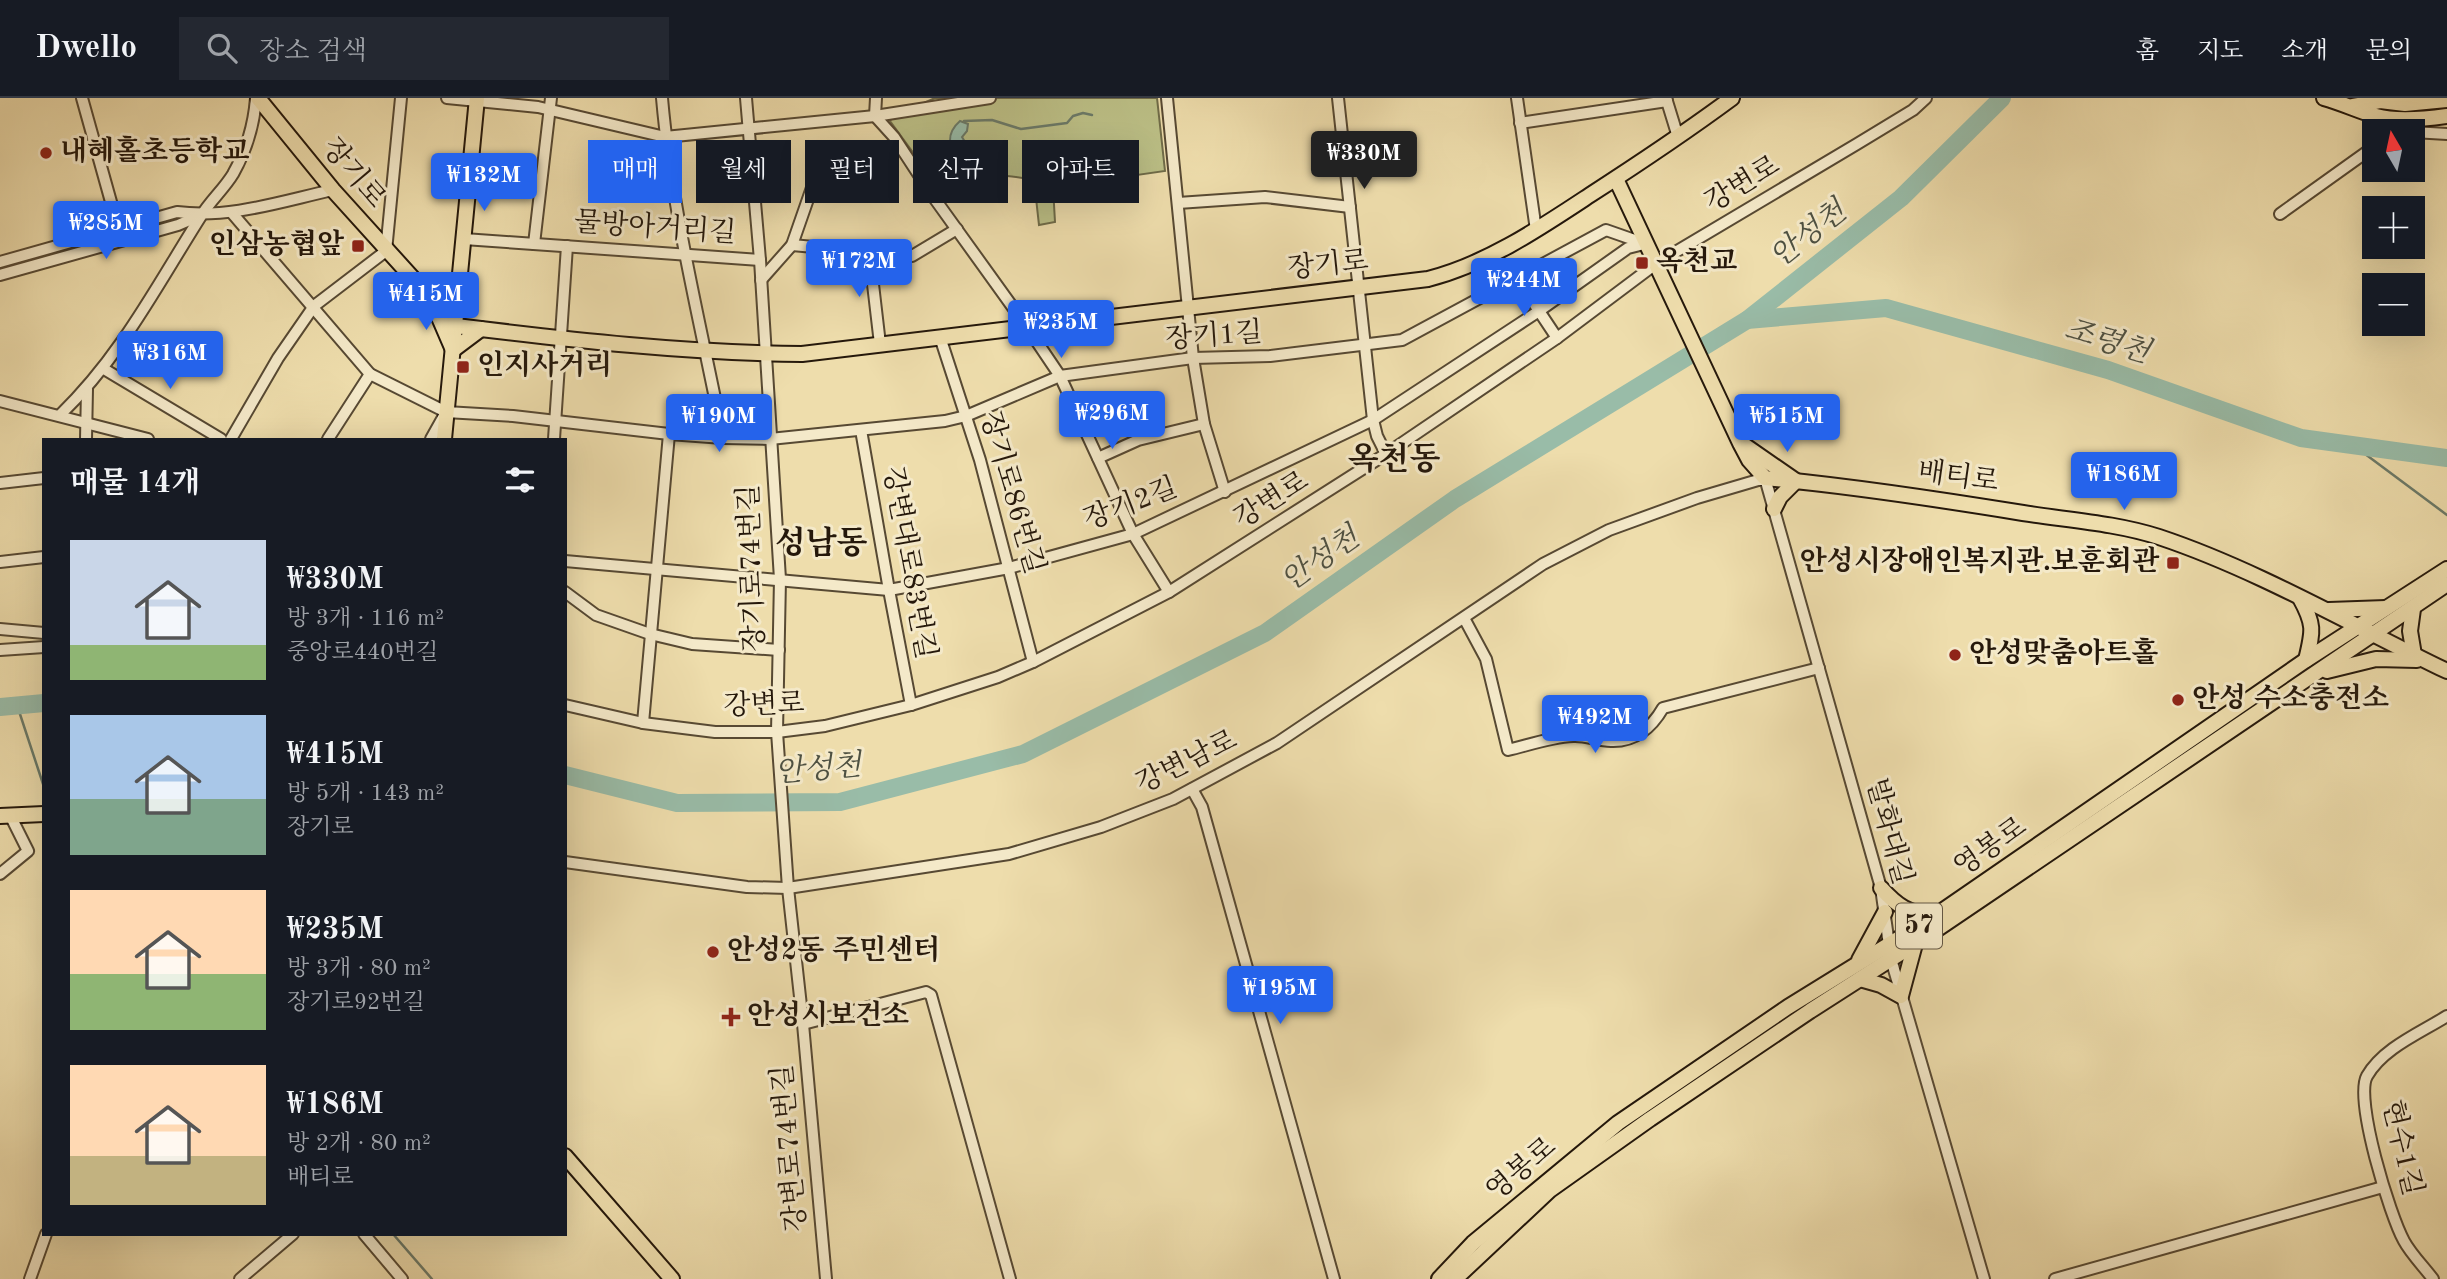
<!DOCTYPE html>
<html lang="ko">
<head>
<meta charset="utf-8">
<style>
  :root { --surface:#171b24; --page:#242831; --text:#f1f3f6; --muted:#9ea1a6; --line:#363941; --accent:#2563eb }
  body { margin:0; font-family:"Old Standard TT","Noto Serif KR",serif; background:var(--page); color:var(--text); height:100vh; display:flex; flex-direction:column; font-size:26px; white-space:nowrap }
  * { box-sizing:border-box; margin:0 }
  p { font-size:23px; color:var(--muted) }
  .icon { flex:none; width:38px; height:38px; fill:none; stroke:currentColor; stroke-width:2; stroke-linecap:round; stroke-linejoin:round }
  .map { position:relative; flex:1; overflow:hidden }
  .side { position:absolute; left:42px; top:340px; width:525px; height:798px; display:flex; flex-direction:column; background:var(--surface); border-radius:0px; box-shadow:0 7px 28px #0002 }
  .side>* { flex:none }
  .banner { position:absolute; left:588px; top:42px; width:665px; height:63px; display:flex; gap:14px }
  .needle { width:46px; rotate:351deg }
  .controls { position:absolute; left:2362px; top:21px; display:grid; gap:14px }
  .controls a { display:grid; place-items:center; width:63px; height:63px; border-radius:0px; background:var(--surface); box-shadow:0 7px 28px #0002; font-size:35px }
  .price { position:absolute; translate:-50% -60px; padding:0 16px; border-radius:7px; background:var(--accent); color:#fff; font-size:23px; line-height:46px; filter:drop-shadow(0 2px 4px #0008) }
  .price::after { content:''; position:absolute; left:50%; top:42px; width:21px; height:16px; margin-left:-10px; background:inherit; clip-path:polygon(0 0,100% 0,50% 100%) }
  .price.current { background:#222; color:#fff }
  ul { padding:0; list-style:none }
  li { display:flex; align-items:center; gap:21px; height:175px; padding:0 28px }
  li span { display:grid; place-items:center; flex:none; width:196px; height:140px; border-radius:0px; color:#555 }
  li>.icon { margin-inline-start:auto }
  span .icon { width:84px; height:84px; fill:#fffc; stroke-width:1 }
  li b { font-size:30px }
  h2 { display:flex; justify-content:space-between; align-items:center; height:84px; padding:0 28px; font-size:30px }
  .tag { padding:0 24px; border-radius:0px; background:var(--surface); box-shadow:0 7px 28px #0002; font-size:24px; line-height:63px }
  .tag.current { background:var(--accent); color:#fff }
  header { display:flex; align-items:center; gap:42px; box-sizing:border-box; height:98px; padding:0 35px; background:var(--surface); border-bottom:2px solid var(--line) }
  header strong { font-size:33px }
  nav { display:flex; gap:38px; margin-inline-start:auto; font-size:24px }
  .search { width:490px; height:63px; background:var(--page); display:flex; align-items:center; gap:18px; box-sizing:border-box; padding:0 24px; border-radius:0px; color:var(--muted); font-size:26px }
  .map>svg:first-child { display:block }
  .green { fill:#bcc087; stroke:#706c49; stroke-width:2 }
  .water { fill:#99bca8; stroke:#6b7a69; stroke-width:2 }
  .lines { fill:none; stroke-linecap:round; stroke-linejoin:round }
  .stream { stroke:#6b7a69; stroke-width:2.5 }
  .river { stroke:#99bca8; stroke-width:18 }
  .minor-casing { stroke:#574933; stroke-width:14 }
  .major-casing { stroke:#25180b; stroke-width:18 }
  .minor { stroke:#f4e9c9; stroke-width:10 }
  .major { stroke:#eeddac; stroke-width:14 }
  .poi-dot { fill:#8f2418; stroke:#f4e9c9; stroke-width:2.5 }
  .labels { text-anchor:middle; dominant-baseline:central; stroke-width:6; stroke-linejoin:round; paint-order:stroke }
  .shield { fill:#f4e9c9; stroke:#635744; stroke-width:2 }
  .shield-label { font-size:26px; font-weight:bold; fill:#25180b }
  .poi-label { font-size:28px; font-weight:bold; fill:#25180b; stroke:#f4e9c9; text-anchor:start }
  .street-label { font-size:28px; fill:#25180b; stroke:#f4e9c9 }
  .water-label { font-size:30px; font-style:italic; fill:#4e5142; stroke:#f4e9c9 }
  .quarter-label { font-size:32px; font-weight:bold; fill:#25180b; stroke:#f4e9c9 }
</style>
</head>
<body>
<header>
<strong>Dwello</strong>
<div class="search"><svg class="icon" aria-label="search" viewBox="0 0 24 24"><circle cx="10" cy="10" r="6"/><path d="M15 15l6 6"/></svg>장소 검색</div>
<nav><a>홈</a><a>지도</a><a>소개</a><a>문의</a></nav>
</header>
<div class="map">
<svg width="2447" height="1181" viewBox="0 0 2447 1181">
  <rect width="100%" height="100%" fill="#eeddac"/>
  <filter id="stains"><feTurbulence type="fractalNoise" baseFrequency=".00286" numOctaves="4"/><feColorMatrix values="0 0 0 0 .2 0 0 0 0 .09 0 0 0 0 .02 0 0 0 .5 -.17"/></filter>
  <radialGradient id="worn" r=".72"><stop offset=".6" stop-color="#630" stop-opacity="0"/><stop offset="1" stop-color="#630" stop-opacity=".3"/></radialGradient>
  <path class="green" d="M935 0H1157L1165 73 1053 89 1055 124 1039 127 1034 82C990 74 984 75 947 101L890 23 894 18Z"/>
  <path class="water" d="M960 23 968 26 967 33 962 39 970 52 966 68 955 75 953 73 958 64C949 49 945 36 960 23Z"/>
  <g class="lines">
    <g class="stream">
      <path d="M964 23 992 22 1021 31 1067 25 1073 18 1083 15 1092 17"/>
      <path d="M2353 347 2447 417"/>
      <path d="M17 607 44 689"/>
      <path d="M393 1136 432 1181"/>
    </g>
    <g class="river">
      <path d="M1747 222 1886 210 2108 272 2301 340 2447 360"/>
      <path d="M0 609 44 605"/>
      <path d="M565 677 677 705 840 704 1023 656 1265 535 1455 401 1747 222 1901 100 2002 0"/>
    </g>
    <defs>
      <g id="minor">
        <path d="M82 0 118 129"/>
        <path d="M447 0 538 9 665 39 875 18 990 0"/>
        <path d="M662 0C672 114 701 227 723 340"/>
        <path d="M746 0 760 162 780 481 777 634 788 790 803 926 826 1181"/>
        <path d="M876 0 875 18 894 39 932 97 1027 229 1060 278 1133 436 1169 494"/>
        <path d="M1167 0 1193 260 1204 326 1225 394"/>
        <path d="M1338 0 1373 322 1377 338 1386 356"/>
        <path d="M1517 0 1536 132"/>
        <path d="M1666 0 1678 39"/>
        <path d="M1520 25 1667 3"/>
        <path d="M2398 33 2401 31"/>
        <path d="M2413 34 2447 36"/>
        <path d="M1178 105 1265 99 1350 109"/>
        <path d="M232 115 370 276 446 314 513 318 669 336 723 340 770 341 945 323 966 318 1060 278 1193 260 1270 258 1402 242 1606 132 1646 146"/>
        <path d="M2280 116 2375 48"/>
        <path d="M464 141 760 162"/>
        <path d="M534 146 551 0"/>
        <path d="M792 147 912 158 957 131"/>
        <path d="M869 152 880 246"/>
        <path d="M0 164 177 114C230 121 282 103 333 92"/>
        <path d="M0 177 178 127 199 118"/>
        <path d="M1514 181 1529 198 1557 240"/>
        <path d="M761 182 792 147 823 58 845 60"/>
        <path d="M940 239 980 362 1033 564"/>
        <path d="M104 271 221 341"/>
        <path d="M0 303 148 341"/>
        <path d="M60 317C121 258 156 189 201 118 210 103 224 91 233 76 246 53 254 26 256 0"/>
        <path d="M861 332 889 492 911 607"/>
        <path d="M86 341 87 291"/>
        <path d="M231 341 278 260 314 208 386 153 401 0"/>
        <path d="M328 341 370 276"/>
        <path d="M431 341 445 316"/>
        <path d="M554 341 567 148"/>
        <path d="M1098 360 1138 342 1204 326"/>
        <path d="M0 385 44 380"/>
        <path d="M565 463 889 492 1009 470 1133 436 1373 322 1539 213 1628 150 1644 146"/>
        <path d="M0 464 44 459"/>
        <path d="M565 494 596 517 650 536 692 546 779 552"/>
        <path d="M1464 520 1486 561 1508 652C1529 647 1551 639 1573 638 1585 637 1598 643 1611 643 1635 644 1652 629 1663 610L1819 570"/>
        <path d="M0 531 44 535"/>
        <path d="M0 552 44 549"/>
        <path d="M565 607 643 625 715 634H777L825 628 911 607 998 579 1033 564 1169 494 1386 356 1557 240 1657 165 1857 46 1913 12 1926 0"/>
        <path d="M643 625 669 336"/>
        <path d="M1192 691 1202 709 1334 1181"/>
        <path d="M565 764 747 789 788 790 1009 756 1101 729 1173 701 1277 645 1543 466 1609 432 1697 400 1765 380 1881 790 1891 861 1984 1181"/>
        <path d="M0 776 28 753 10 717"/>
        <path d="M803 926 926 894 931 897 1010 1181"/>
        <path d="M364 1136 402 1181"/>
        <path d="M30 1181 46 1136"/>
        <path d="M240 1181 293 1136"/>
        <path d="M2055 1181 2383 1089"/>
        <path d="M2433 1181C2424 1169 2411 1156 2404 1143 2390 1118 2354 1001 2367 978 2383 950 2420 935 2447 918"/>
      </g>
      <g id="major">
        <path d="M258 0 333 92 456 228C571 242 686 255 802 256L1428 181C1487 166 1540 130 1590 97 1638 66 1686 34 1732 0"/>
        <path d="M2324 0C2342 5 2359 13 2376 18 2397 24 2425 21 2447 18"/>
        <path d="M2353 8 2380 3 2405 6 2447 2"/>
        <path d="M1616 81 1740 345 1749 362 1765 380C1851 388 1937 401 2023 415 2067 422 2116 425 2159 439 2258 472 2353 528 2447 573"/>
        <path d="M460 188 431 201 453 252 481 231"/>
        <path d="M444 341 477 0"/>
        <path d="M1744 347 1796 383 1780 399 1774 411"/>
        <path d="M2300 500C2315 527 2313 533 2306 562"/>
        <path d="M2413 511 2410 533 2414 557"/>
        <path d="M2329 512 2386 510"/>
        <path d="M2327 573 2376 561 2417 562"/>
        <path d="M0 718 44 716"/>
        <path d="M1881 790C1899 810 1907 813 1932 820"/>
        <path d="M1859 862 1885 814"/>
        <path d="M1860 881 1881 887 1901 898 1915 846"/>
        <path d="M565 1058 672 1181"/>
        <path d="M1439 1181 1473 1145 1618 1025 1788 909 1932 820 2306 562 2447 471"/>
        <path d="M1455 1181 1550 1092 1650 1021 1810 913 1930 836 2447 486"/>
      </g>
    </defs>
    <use href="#minor" class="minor-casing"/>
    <use href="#major" class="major-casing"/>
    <use href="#minor" class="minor"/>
    <use href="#major" class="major"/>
  </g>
  <g class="poi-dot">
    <circle cx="46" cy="55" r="7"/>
    <rect x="351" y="141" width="14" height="14" rx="3.5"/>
    <rect x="1635" y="158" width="14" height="14" rx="3.5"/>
    <rect x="456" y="262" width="14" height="14" rx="3.5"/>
    <rect x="2166" y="458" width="14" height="14" rx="3.5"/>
    <circle cx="1955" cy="557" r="7"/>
    <circle cx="2178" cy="602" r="7"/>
    <circle cx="713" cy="854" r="7"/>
    <path d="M727.5 908.5h7v7h7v7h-7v7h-7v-7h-7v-7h7z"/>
  </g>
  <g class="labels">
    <rect class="shield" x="1896" y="805.5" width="46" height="45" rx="5"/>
    <g class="shield-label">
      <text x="1919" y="828">57</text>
    </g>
    <g class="poi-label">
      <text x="60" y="55">내혜홀초등학교</text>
      <text x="344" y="148" text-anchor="end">인삼농협앞</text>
      <text x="1656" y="165">옥천교</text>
      <text x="477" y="269">인지사거리</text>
      <text x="2159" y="465" text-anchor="end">안성시장애인복지관.보훈회관</text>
      <text x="1969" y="557">안성맞춤아트홀</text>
      <text x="2192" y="602">안성 수소충전소</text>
      <text x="727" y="854">안성2동 주민센터</text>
      <text x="747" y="919">안성시보건소</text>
    </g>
    <g class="street-label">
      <text transform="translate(353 76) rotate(50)">장기로</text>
      <text transform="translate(1743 87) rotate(-31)">강변로</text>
      <text transform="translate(655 131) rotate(4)">물방아거리길</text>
      <text transform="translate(1328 168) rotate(-6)">장기로</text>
      <text transform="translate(1214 239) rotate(-4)">장기1길</text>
      <text transform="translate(1958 380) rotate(8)">배티로</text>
      <text transform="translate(1011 395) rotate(74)">장기로86번길</text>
      <text transform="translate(1272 403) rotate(-32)">강변로</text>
      <text transform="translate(1131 407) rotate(-21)">장기2길</text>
      <text transform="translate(908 465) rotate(80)">강변대로83번길</text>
      <text transform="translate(753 470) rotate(-92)">장기로74번길</text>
      <text transform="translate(764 608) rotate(-2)">강변로</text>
      <text transform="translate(1187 665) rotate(-26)">강변남로</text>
      <text transform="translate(1888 734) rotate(75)">발화대길</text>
      <text transform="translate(1991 750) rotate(-35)">영봉로</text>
      <text transform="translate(791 1050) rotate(-95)">강변로74번길</text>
      <text transform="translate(2401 1050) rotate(77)">현수1길</text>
      <text transform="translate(1522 1072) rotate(-40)">영봉로</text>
    </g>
    <g class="water-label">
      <text transform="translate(1809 137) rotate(-38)">안성천</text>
      <text transform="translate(2107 244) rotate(17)">조령천</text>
      <text transform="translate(1321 462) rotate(-35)">안성천</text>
      <text transform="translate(818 672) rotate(-5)">안성천</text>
    </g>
    <g class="quarter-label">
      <text x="1394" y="363">옥천동</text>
      <text x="821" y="447">성남동</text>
    </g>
  </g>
  <rect width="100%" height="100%" filter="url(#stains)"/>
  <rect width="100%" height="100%" fill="url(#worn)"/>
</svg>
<div class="controls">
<a><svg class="needle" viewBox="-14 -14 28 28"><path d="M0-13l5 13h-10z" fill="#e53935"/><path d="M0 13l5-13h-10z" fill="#9ea1a6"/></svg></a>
<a>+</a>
<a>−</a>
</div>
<b class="price current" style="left:1364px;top:93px">₩330M</b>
<b class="price" style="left:484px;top:115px">₩132M</b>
<b class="price" style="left:106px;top:163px">₩285M</b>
<b class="price" style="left:859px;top:201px">₩172M</b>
<b class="price" style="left:1524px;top:220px">₩244M</b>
<b class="price" style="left:426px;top:234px">₩415M</b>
<b class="price" style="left:1061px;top:262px">₩235M</b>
<b class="price" style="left:170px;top:293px">₩316M</b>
<b class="price" style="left:1112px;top:353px">₩296M</b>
<b class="price" style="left:719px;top:356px">₩190M</b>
<b class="price" style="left:1787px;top:356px">₩515M</b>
<b class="price" style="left:2124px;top:414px">₩186M</b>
<b class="price" style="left:1595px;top:657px">₩492M</b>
<b class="price" style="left:1280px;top:928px">₩195M</b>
<div class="banner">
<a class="tag current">매매</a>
<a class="tag">월세</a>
<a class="tag">필터</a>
<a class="tag">신규</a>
<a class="tag">아파트</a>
</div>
<section class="side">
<h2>매물 14개<svg class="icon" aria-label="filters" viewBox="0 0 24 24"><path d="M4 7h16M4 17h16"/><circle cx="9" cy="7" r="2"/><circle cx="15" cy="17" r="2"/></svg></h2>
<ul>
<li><span style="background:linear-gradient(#c9d6e8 75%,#8fb573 0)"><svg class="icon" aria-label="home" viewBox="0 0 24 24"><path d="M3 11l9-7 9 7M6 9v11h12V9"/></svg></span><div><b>₩330M</b><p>방 3개 · 116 m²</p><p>중앙로440번길</p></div></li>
<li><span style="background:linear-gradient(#a9c7e8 60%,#7fa58c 0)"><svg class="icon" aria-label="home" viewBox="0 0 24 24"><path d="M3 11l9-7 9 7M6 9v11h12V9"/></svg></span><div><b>₩415M</b><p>방 5개 · 143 m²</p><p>장기로</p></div></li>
<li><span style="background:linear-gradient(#ffd9b3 60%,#8fb573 0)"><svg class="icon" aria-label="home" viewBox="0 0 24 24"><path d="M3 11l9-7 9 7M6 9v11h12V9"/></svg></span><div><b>₩235M</b><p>방 3개 · 80 m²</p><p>장기로92번길</p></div></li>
<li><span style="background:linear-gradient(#ffd9b3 65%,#c2b280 0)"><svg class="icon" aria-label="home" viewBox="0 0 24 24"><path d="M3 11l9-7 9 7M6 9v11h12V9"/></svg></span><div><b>₩186M</b><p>방 2개 · 80 m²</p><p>배티로</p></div></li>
</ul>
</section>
</div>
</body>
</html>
